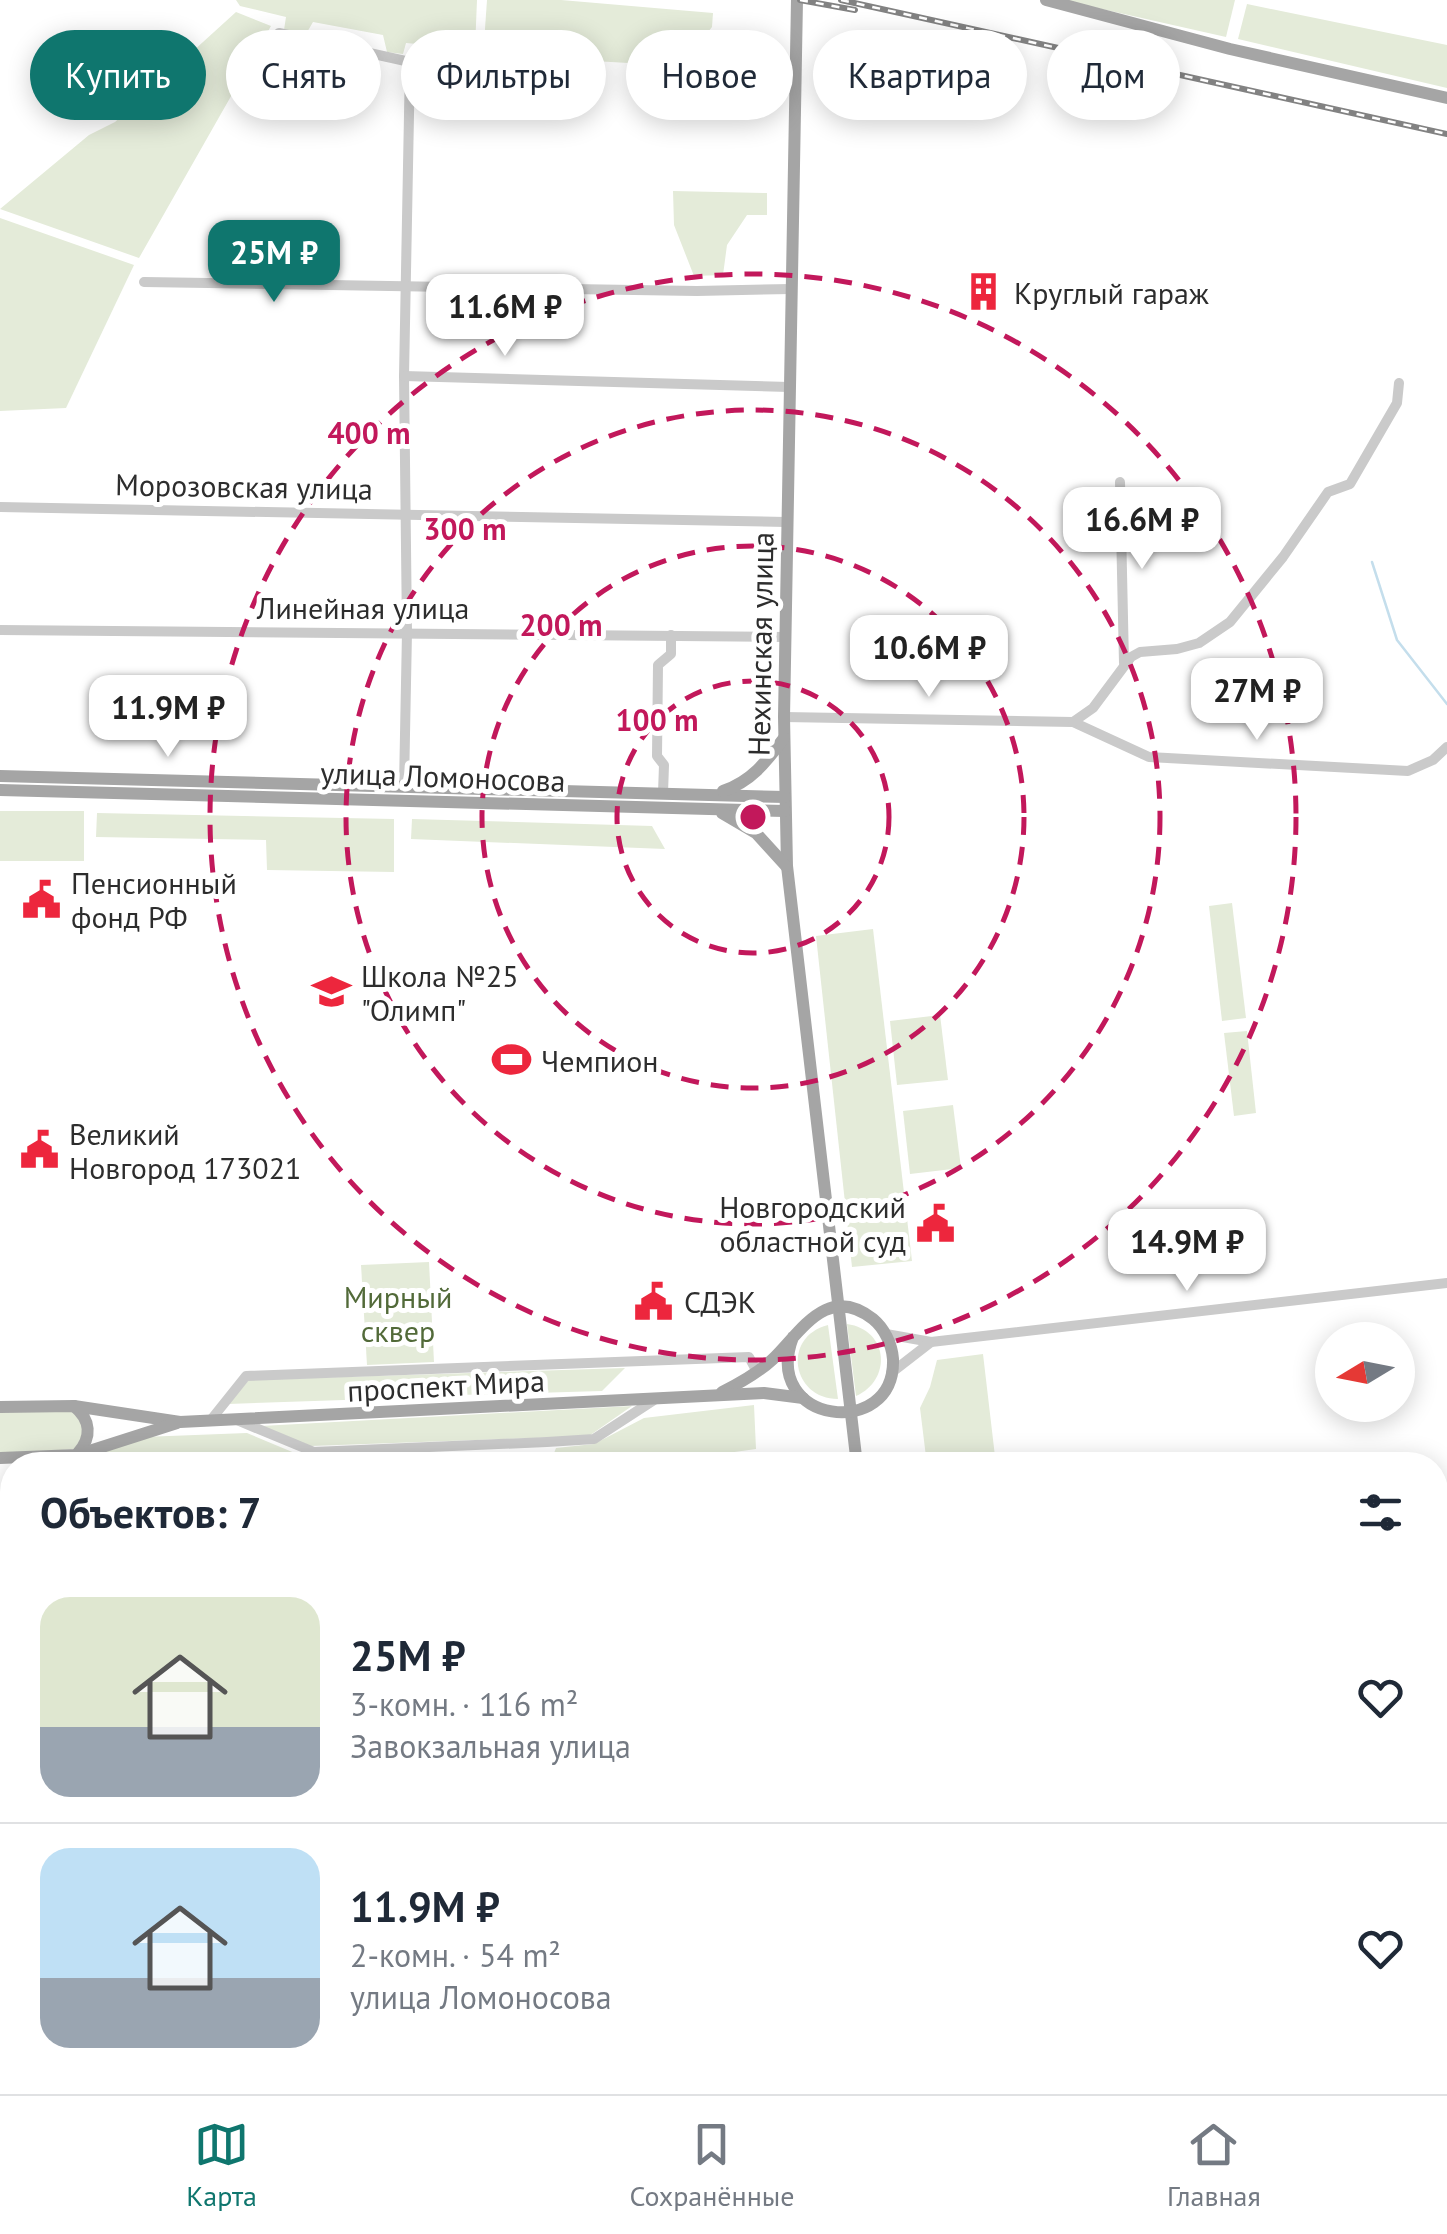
<!DOCTYPE html>
<html lang="ru">
<head>
<meta charset="utf-8">
<style>
  :root { --surface:#fff; --page:#f6f6f7; --text:#1f2937; --muted:#747a83; --line:#e0e1e3; --accent:#0f766e }
  body { margin:0; font-family:"PT Sans",sans-serif; background:var(--page); color:var(--text); height:100vh; display:flex; flex-direction:column; font-size:38px; white-space:nowrap }
  * { box-sizing:border-box; margin:0 }
  p { font-size:32px; color:var(--muted) }
  .icon { flex:none; width:55px; height:55px; fill:none; stroke:currentColor; stroke-width:2; stroke-linecap:round; stroke-linejoin:round }
  .map { position:relative; flex:1; overflow:hidden }
  .details { position:absolute; left:0px; top:1452px; width:1448px; height:642px; display:flex; flex-direction:column; background:var(--surface); border-radius:40px 40px 0 0; box-shadow:0 5px 25px #0003 }
  .details>* { flex:none }
  .top-card { position:absolute; left:30px; top:30px; width:1388px; height:90px; display:flex; gap:20px }
  .needle { width:65px; rotate:260deg }
  .controls { position:absolute; left:1315px; top:1322px; display:grid; gap:20px }
  .controls a { display:grid; place-items:center; width:100px; height:100px; border-radius:50%; background:var(--surface); box-shadow:0 5px 25px #0003; font-size:50px }
  .price { position:absolute; translate:-50% -85px; padding:0 22px; border-radius:20px; background:#fff; color:#222; font-size:32px; line-height:65px; filter:drop-shadow(0 2px 5px #0008) }
  .price::after { content:''; position:absolute; left:50%; top:60px; width:30px; height:22px; margin-left:-15px; background:inherit; clip-path:polygon(0 0,100% 0,50% 100%) }
  .price.on { background:var(--accent); color:#fff }
  ul { padding:0; list-style:none }
  li { display:flex; align-items:center; gap:30px; height:250px; padding:0 40px }
  li+li { border-top:2px solid var(--line) }
  li span { display:grid; place-items:center; flex:none; width:280px; height:200px; border-radius:30px; color:#555 }
  li>.icon { margin-inline-start:auto }
  span .icon { width:120px; height:120px; fill:#fffc; stroke-width:1 }
  li b { font-size:42px }
  h2 { display:flex; justify-content:space-between; align-items:center; height:120px; padding:0 40px; font-size:42px }
  .tag { padding:0 35px; border-radius:45px; background:var(--surface); box-shadow:0 5px 25px #0003; font-size:35px; line-height:90px }
  .tag.on { background:var(--accent); color:#fff }
  .dock { display:flex; justify-content:space-around; align-items:center; height:140px; border-top:2px solid var(--line); background:var(--surface); font-size:28px; color:var(--muted) }
  .dock a { display:grid; justify-items:center; gap:5px }
  .dock .on { color:var(--accent) }
  .map>svg:first-child { display:block }
  .green { fill:#e4ebd9 }
  .lines { fill:none; stroke-linecap:round; stroke-linejoin:round }
  .stream { stroke:#c4deec; stroke-width:2.5 }
  .minor { stroke:#cacaca; stroke-width:10 }
  .major { stroke:#a5a5a5; stroke-width:12 }
  .rail-casing { stroke:#828282; stroke-width:6 }
  .rail { stroke:#fff; stroke-width:2.5; stroke-dasharray:8; stroke-linecap:butt }
  .ring { fill:none; stroke:#c2185b; stroke-width:5; stroke-dasharray:18 12 }
  .labels { text-anchor:middle; dominant-baseline:central; stroke-width:10; stroke-linejoin:round; paint-order:stroke }
  .poi-label { font-size:30px; fill:#2d2d2d; stroke:#fff; text-anchor:start }
  .street-label { font-size:30px; fill:#2d2d2d; stroke:#fff }
  .park-label { font-size:30px; fill:#526a39; stroke:#fff }
  .centre { fill:#c2185b; stroke:#fff; stroke-width:5 }
  .ring-label { font-size:30px; text-anchor:middle; font-weight:bold; fill:#c2185b; stroke:#fff; stroke-width:10; stroke-linejoin:round; paint-order:stroke }
</style>
</head>
<body>
<div class="map">
<svg width="1447" height="2094" viewBox="0 0 1447 2094">
  <rect width="100%" height="100%" fill="#fff"/>
  <g class="green">
    <path d="M236 0H477L475 49 406 43 403 54 387 52 383 35 313 22 306 34 284 30 286 17 240 6Z"/>
    <path d="M487 0H561L713 13 712 27 693 51 663 65 594 61 484 43Z"/>
    <path d="M1062 0H1235L1226 37Z"/>
    <path d="M1247 4 1447 45V88L1238 39Z"/>
    <path d="M236 12 271 26 139 258 0 209 89 135 115 122Z"/>
    <path d="M673 191 767 193V215H747L727 245 723 275 694 276 674 225Z"/>
    <path d="M0 218 134 265 66 408 0 411Z"/>
    <rect x="0" y="811" width="84" height="50"/>
    <path d="M97 813 394 819V872L267 870 266 840 96 837Z"/>
    <path d="M412 819 652 826 665 849 411 839Z"/>
    <path d="M1232 903 1246 1018 1222 1021 1209 906Z"/>
    <path d="M873 929 912 1261 852 1267 816 936Z"/>
    <path d="M940 1015 948 1080 897 1085 890 1021Z"/>
    <path d="M1247 1031 1256 1113 1234 1116 1224 1033Z"/>
    <path d="M953 1105 961 1168 910 1174 903 1111Z"/>
    <path d="M429 1262 434 1362 367 1365 361 1265Z"/>
    <path d="M847 1324C889 1330 892 1380 856 1396Z"/>
    <path d="M828 1325 838 1399C792 1399 781 1337 828 1325Z"/>
    <path d="M983 1354 996 1465H927L920 1408 930 1387 937 1360Z"/>
    <path d="M625 1368 602 1391 460 1395V1384L375 1386 374 1399 228 1404 249 1380Z"/>
    <path d="M754 1405 756 1449 706 1456 551 1461 556 1448 594 1444 644 1418Z"/>
    <path d="M632 1406 589 1436 310 1446 261 1426Z"/>
    <path d="M69 1410 75 1413 85 1430 75 1449 0 1455V1412Z"/>
    <path d="M247 1433 309 1459V1465H81V1460L143 1437Z"/>
    <path d="M422 1451V1465H321V1454Z"/>
  </g>
  <g class="lines">
    <path class="stream" d="M1372 562 1397 640 1447 704"/>
    <g class="minor">
      <path d="M279 33 410 62 404 376 407 632 404 786"/>
      <path d="M144 282 697 291 791 289"/>
      <path d="M404 376 789 387"/>
      <path d="M1120 482 1124 663"/>
      <path d="M0 507 786 522"/>
      <path d="M0 630 785 637"/>
      <path d="M784 717 1073 722 1149 757 1408 771 1433 760 1447 747"/>
      <path d="M1073 722 1093 708 1131 657 1140 652 1177 649 1199 643 1230 622 1283 557 1328 492 1350 484 1397 403 1399 383"/>
      <path d="M663 793 664 765 657 756 658 665 671 654V635"/>
      <path d="M886 1334 931 1342 1447 1283"/>
      <path d="M891 1373 931 1342"/>
      <path d="M210 1421 246 1376 749 1357 757 1372"/>
      <path d="M239 1421 314 1452 547 1442 594 1439 654 1400"/>
      <path d="M1435 1819 1447 1818"/>
      <path d="M0 2028 2 2094"/>
    </g>
    <g class="major">
      <path d="M797 0 784 717 787 866 857 1465"/>
      <path d="M1046 0 1230 49 1447 98"/>
      <path d="M0 776 785 797"/>
      <path d="M0 790 785 811"/>
      <path d="M723 791C752 781 766 762 784 738"/>
      <path d="M722 813 756 833 786 866"/>
      <path d="M722 1392C740 1383 758 1373 773 1359 801 1332 827 1283 873 1319 884 1328 892 1344 893 1359 896 1441 760 1424 793 1337"/>
      <path d="M74 1406C91 1420 92 1437 78 1453"/>
      <path d="M0 1407 74 1406 180 1422 764 1393 803 1398"/>
      <path d="M0 1458 77 1455 177 1423"/>
      <path d="M931 2082 933 2094"/>
    </g>
    <defs>
      <g id="rail">
        <path d="M800 0 855 10"/>
        <path d="M841 0 1447 134"/>
      </g>
    </defs>
    <use href="#rail" class="rail-casing"/>
    <use href="#rail" class="rail"/>
  </g>
  <g class="ring">
    <circle cx="753" cy="817" r="136"/>
    <circle cx="753" cy="817" r="271"/>
    <circle cx="753" cy="817" r="407"/>
    <circle cx="753" cy="817" r="543"/>
  </g>
  <defs>
    <symbol id="building-bare" viewBox="-9 -9 18 18"><path d="M-4-6H4V6H1V3H-1V6H-4ZM-2.5-4.3h1.7v1.8h-1.7ZM.8-4.3h1.7v1.8H.8ZM-2.5-1h1.7V.8h-1.7ZM.8-1h1.7V.8H.8Z" fill="#ed263d" stroke="#fff" stroke-width="2.5" paint-order="stroke"/></symbol>
    <symbol id="civic-bare" viewBox="-9 -9 18 18"><path d="M-.6-6.5H3V-4.5H.6V-3L4-1V1h2V6H-6V1h2V-1L-.6-3ZM-1.2 2.5V6h2.4V2.5Z" fill="#ed263d" stroke="#fff" stroke-width="2.5" paint-order="stroke"/></symbol>
    <symbol id="school-bare" viewBox="-9 -9 18 18"><path d="M0-5L7-2L0 1L-7-2ZM-4 1L0 2.5L4 1V4Q0 6-4 4Z" fill="#ed263d" stroke="#fff" stroke-width="2.5" paint-order="stroke"/></symbol>
    <symbol id="stadium-bare" viewBox="-9 -9 18 18"><path d="M0-5a6.5 5 0 1 0 0 10a6.5 5 0 1 0 0-10ZM-3.5-1.8h7v3.6h-7Z" fill="#ed263d" stroke="#fff" stroke-width="2.5" paint-order="stroke"/></symbol>
  </defs>
  <g fill-rule="evenodd">
    <use href="#building-bare" x="956" y="264" width="55" height="55"/>
    <use href="#civic-bare" x="14" y="872" width="55" height="55"/>
    <use href="#school-bare" x="304" y="964" width="55" height="55"/>
    <use href="#stadium-bare" x="484" y="1032" width="55" height="55"/>
    <use href="#civic-bare" x="12" y="1122" width="55" height="55"/>
    <use href="#civic-bare" x="908" y="1196" width="55" height="55"/>
    <use href="#civic-bare" x="626" y="1274" width="55" height="55"/>
  </g>
  <g class="labels">
    <g class="poi-label">
      <text x="1014" y="292">Круглый гараж</text>
      <text x="71" y="882">Пенсионный<tspan x="71" dy="34">фонд РФ</tspan></text>
      <text x="361" y="975">Школа №25<tspan x="361" dy="34">"Олимп"</tspan></text>
      <text x="541" y="1060">Чемпион</text>
      <text x="69" y="1133">Великий<tspan x="69" dy="34">Новгород 173021</tspan></text>
      <text x="906" y="1206" text-anchor="end">Новгородский<tspan x="906" dy="34">областной суд</tspan></text>
      <text x="684" y="1301">СДЭК</text>
    </g>
    <g class="street-label">
      <text transform="translate(244 486) rotate(1)">Морозовская улица</text>
      <text x="363" y="607">Линейная улица</text>
      <text transform="translate(760 644) rotate(-89)">Нехинская улица</text>
      <text transform="translate(443 776) rotate(2)">улица Ломоносова</text>
      <text transform="translate(446 1385) rotate(-3)">проспект Мира</text>
    </g>
    <g class="park-label">
      <text x="398" y="1296">Мирный<tspan x="398" dy="34">сквер</tspan></text>
    </g>
  </g>
  <circle cx="753" cy="817" r="15" class="centre"/>
  <g class="ring-label">
    <text x="369" y="444">400 m</text>
    <text x="465" y="540">300 m</text>
    <text x="561" y="636">200 m</text>
    <text x="657" y="731">100 m</text>
  </g>
</svg>
<div class="controls">
<a><svg class="needle" viewBox="-14 -14 28 28"><path d="M0-13l5 13h-10z" fill="#e53935"/><path d="M0 13l5-13h-10z" fill="#747a83"/></svg></a>
</div>
<b class="price on" style="left:274px;top:305px">25M ₽</b>
<b class="price" style="left:505px;top:359px">11.6M ₽</b>
<b class="price" style="left:1142px;top:572px">16.6M ₽</b>
<b class="price" style="left:929px;top:700px">10.6M ₽</b>
<b class="price" style="left:1257px;top:743px">27M ₽</b>
<b class="price" style="left:168px;top:760px">11.9M ₽</b>
<b class="price" style="left:1187px;top:1294px">14.9M ₽</b>
<div class="top-card">
<a class="tag on">Купить</a>
<a class="tag">Снять</a>
<a class="tag">Фильтры</a>
<a class="tag">Новое</a>
<a class="tag">Квартира</a>
<a class="tag">Дом</a>
</div>
<section class="details">
<h2>Объектов: 7<svg class="icon" aria-label="filters" viewBox="0 0 24 24"><path d="M4 7h16M4 17h16"/><circle cx="9" cy="7" r="2"/><circle cx="15" cy="17" r="2"/></svg></h2>
<ul>
<li><span style="background:linear-gradient(#dfe7d0 65%,#9aa5b1 0)"><svg class="icon" aria-label="home" viewBox="0 0 24 24"><path d="M3 11l9-7 9 7M6 9v11h12V9"/></svg></span><div><b>25M ₽</b><p>3-комн. · 116 m²</p><p>Завокзальная улица</p></div><svg class="icon" aria-label="heart" viewBox="0 0 24 24"><path d="M12 20l-8-8c-3-5 5-10 8-4 3-6 11-1 8 4z"/></svg></li>
<li><span style="background:linear-gradient(#bfe0f5 65%,#9aa5b1 0)"><svg class="icon" aria-label="home" viewBox="0 0 24 24"><path d="M3 11l9-7 9 7M6 9v11h12V9"/></svg></span><div><b>11.9M ₽</b><p>2-комн. · 54 m²</p><p>улица Ломоносова</p></div><svg class="icon" aria-label="heart" viewBox="0 0 24 24"><path d="M12 20l-8-8c-3-5 5-10 8-4 3-6 11-1 8 4z"/></svg></li>
</ul>
</section>
</div>
<nav class="dock">
<a class="on"><svg class="icon" aria-label="map" viewBox="0 0 24 24"><path d="M3 6l6-2 6 2 6-2v14l-6 2-6-2-6 2zM9 4v14M15 6v14"/></svg>Карта</a>
<a><svg class="icon" aria-label="saved" viewBox="0 0 24 24"><path d="M7 4h10v16l-5-4-5 4z"/></svg>Сохранённые</a>
<a><svg class="icon" aria-label="home" viewBox="0 0 24 24"><path d="M3 11l9-7 9 7M6 9v11h12V9"/></svg>Главная</a>
</nav>
</body>
</html>
